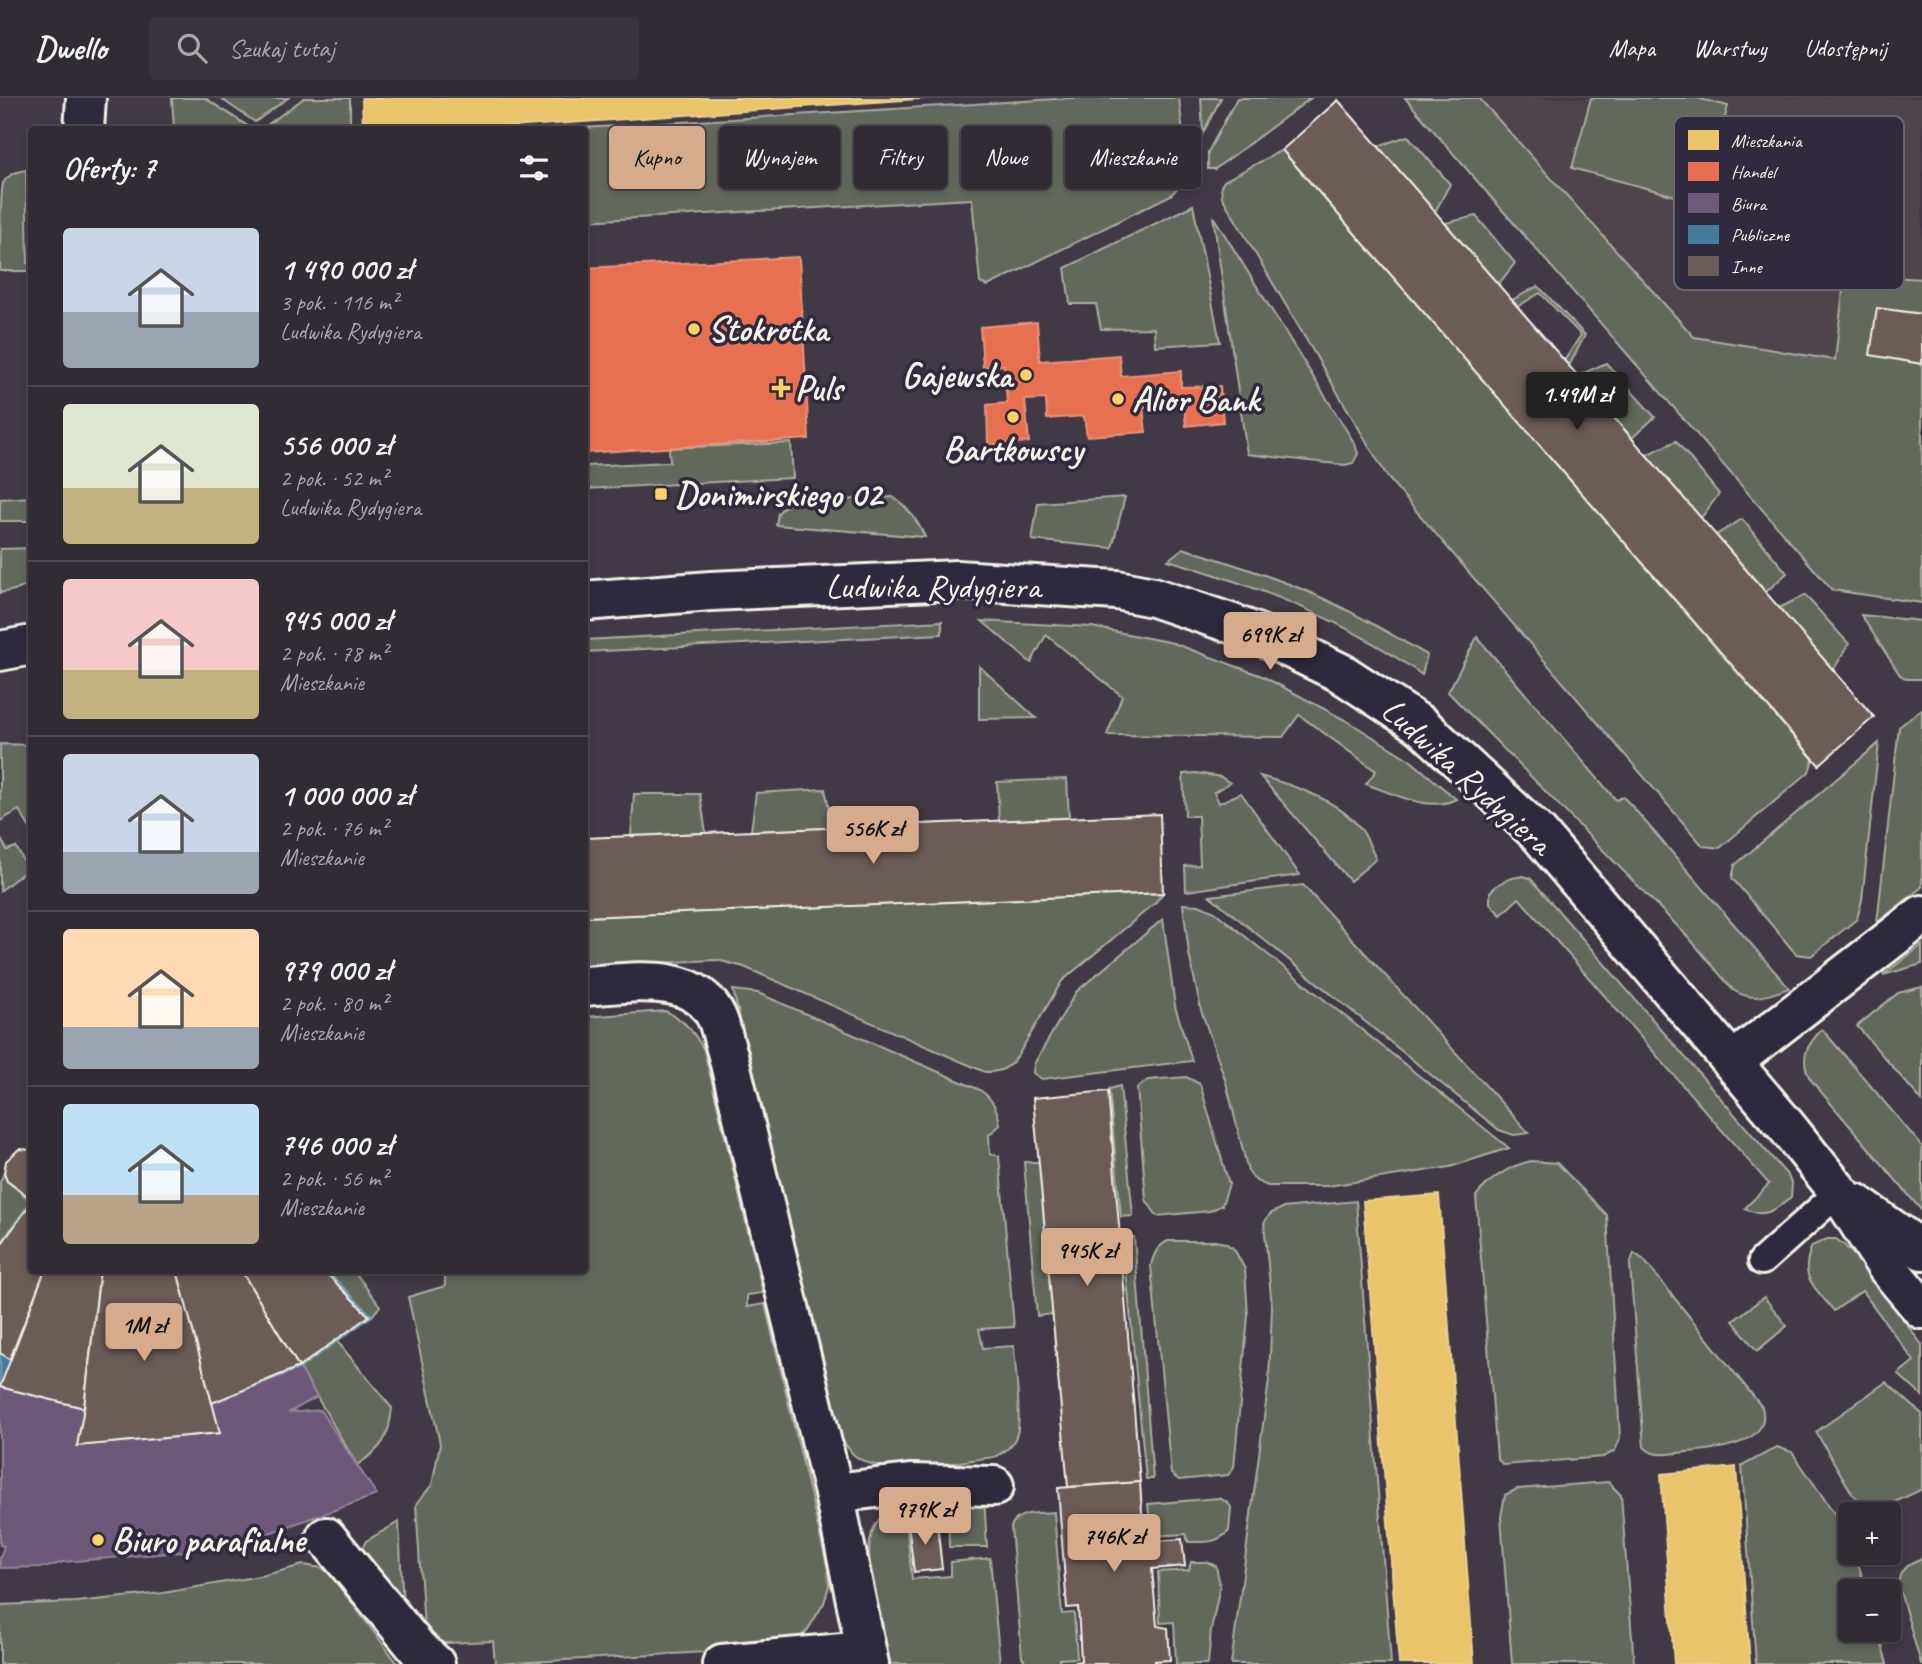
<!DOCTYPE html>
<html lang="pl">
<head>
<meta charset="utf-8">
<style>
  :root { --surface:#312b34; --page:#39333c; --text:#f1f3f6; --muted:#a8a7ac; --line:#4c474f; --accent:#d6ab8b }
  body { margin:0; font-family:Caveat,sans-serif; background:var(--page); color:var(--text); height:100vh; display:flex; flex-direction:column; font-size:26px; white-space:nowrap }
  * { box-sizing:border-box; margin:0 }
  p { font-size:23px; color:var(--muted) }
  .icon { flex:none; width:38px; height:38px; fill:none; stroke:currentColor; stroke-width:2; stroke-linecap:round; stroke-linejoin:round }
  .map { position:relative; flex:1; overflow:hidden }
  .details { position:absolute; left:28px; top:28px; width:560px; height:1148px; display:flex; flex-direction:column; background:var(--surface); border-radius:7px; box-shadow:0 4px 10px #0003,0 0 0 2px var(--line) }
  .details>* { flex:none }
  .banner { position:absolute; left:609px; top:28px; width:665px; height:63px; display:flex; gap:14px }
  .fabs { position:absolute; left:1838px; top:1404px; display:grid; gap:14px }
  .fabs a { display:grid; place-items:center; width:63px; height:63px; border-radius:7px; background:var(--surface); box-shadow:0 4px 10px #0003,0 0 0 2px var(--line); font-size:35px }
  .price { position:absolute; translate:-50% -60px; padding:0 16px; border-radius:7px; background:var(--accent); color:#111; font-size:23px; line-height:46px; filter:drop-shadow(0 2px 4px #0008) }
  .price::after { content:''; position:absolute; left:50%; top:42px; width:21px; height:16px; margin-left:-10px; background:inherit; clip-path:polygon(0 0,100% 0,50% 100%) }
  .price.current { background:#222; color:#fff }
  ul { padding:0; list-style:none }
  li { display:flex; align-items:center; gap:21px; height:175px; padding:0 35px }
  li+li { border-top:2px solid var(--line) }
  li span { display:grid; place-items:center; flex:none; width:196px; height:140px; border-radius:7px; color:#555 }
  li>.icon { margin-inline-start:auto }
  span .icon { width:84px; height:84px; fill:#fffc; stroke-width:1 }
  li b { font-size:30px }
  h2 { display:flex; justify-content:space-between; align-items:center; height:84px; padding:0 35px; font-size:30px }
  .pill { padding:0 24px; border-radius:7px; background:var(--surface); box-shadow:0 4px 10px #0003,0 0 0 2px var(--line); font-size:24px; line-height:63px }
  .pill.current { background:var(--accent); color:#111 }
  header { display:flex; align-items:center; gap:42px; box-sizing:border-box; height:98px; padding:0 35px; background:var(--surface); border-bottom:2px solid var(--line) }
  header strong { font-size:33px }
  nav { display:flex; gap:38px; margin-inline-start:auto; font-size:24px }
  .search { width:490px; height:63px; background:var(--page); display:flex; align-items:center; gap:18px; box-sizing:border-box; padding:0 24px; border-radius:7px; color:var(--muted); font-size:26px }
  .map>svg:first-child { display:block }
  .built { fill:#4e444b }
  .green { fill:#62695c; stroke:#abada2; stroke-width:2 }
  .homes { fill:#e9c46a; stroke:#ecd290; stroke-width:2 }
  .shops { fill:#e76f51; stroke:#eb967e; stroke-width:2 }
  .offices { fill:#6d597a; stroke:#96879b; stroke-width:2 }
  .public { fill:#457b9d; stroke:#7a9eb4; stroke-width:2 }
  .building { fill:#6c5c59; stroke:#f4f1e8; stroke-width:2 }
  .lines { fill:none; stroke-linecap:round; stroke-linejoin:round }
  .lane-casing { stroke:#f4f1e8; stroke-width:32 }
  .street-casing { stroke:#f4f1e8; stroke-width:44 }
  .secondary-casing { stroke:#f4f1e8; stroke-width:44 }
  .lane { stroke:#2f2a3d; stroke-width:26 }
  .street { stroke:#2f2a3d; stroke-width:38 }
  .secondary { stroke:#2f2a3d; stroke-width:38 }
  .poi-dot { fill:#ffd166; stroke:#2f2a3d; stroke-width:2.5 }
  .labels { text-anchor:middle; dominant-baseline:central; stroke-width:7; stroke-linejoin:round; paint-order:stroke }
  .poi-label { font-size:35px; font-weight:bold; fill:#f4f1e8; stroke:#2f2a3d; text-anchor:start }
  .street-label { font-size:35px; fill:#f4f1e8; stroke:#2f2a3d }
  .key { fill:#2f2a3d; stroke:#6a6670; stroke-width:2 }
  .key-label { font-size:19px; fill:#f4f1e8 }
</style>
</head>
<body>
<header>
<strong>Dwello</strong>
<div class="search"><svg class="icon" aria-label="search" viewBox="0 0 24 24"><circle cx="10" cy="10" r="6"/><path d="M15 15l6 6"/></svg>Szukaj tutaj</div>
<nav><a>Mapa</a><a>Warstwy</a><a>Udostępnij</a></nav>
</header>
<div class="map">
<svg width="1922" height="1566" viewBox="0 0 1922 1566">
  <rect width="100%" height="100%" fill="#413945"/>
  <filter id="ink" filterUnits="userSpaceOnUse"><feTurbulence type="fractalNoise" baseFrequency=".0143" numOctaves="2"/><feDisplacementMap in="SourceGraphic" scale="14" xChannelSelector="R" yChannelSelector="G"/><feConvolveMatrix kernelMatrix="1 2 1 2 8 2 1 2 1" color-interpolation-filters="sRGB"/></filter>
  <g filter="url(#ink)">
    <path class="built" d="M1479 0H1922V181L1845 176 1836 262 1694 239Z"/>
    <g class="green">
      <path d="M172 0H205L249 29 246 32 174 31Z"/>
      <path d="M220 0H288L255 24Z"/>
      <path d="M304 0H350V31L273 32 266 28Z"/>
      <path d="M1072 0H1179L1187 71 1182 85 1171 97 988 188 980 185 972 101 585 123 584 32 566 31Z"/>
      <path d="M1201 0H1221L1203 35Z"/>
      <path d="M1237 0H1311L1215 71H1208V54Z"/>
      <path d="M1405 0H1479L1694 239 1835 262 1845 176 1922 181V505L1832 492Z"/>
      <path d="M1591 0H1697L1728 8 1701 105 1572 70Z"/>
      <path d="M1408 38 1450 86 1435 114 1378 48Z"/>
      <path d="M1282 52 1813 661 1809 674 1720 750 1703 748 1388 380 1222 99 1221 88 1224 83Z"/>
      <path d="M26 72 28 166 31 167V173H0C0 155 0 100 3 85 8 76 16 73 26 72Z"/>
      <path d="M1193 107 1220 244 1155 248 1154 230 1101 231 1096 206H1070L1065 170Z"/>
      <path d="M1213 118 1355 346 1358 356 1353 365 1345 367 1247 356Z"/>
      <path d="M1476 118 1515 165 1498 187 1445 125Z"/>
      <path d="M1538 188 1585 237 1569 268 1564 263 1581 237 1540 195 1517 209 1512 202Z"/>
      <path d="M1606 265 1655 319 1632 340 1577 278Z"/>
      <path d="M1676 343 1719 396 1701 420 1646 357Z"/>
      <path d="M791 345 793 380 585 391V368L670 364 669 350Z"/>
      <path d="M31 399V423H0V401Z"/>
      <path d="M893 399C908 409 918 423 925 439L776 427 778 415 788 405Z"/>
      <path d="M1125 399 1112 450 1032 442 1038 405Z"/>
      <path d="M1742 421 1787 475 1766 494 1716 437Z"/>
      <path d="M31 450V485L19 491 0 495V451Z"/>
      <path d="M1183 450C1226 464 1270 477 1311 495 1352 513 1389 535 1427 557L1422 577C1345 521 1259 489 1168 462Z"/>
      <path d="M1805 497 1849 546 1833 572 1779 510Z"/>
      <path d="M1861 517 1922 523V581H1907L1900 577Z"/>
      <path d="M942 523V536L585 554V542Z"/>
      <path d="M982 523 1092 529 1173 545 1262 578 1349 624 1410 662 1456 701C1430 715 1392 695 1366 686L1376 673 1299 617 1283 639 1107 637 1122 598 1046 537 1031 565Z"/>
      <path d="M1477 539 1616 702 1623 699 1630 706 1789 890C1769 897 1753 905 1733 892L1690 841 1448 594Z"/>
      <path d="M979 568 1036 620 979 621Z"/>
      <path d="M1922 611V789L1877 825 1899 629Z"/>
      <path d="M1879 645 1862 802 1857 821 1811 858 1796 856 1732 780 1735 767Z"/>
      <path d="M0 646 31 647V732L19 712 0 723Z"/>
      <path d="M1196 675 1221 679 1230 685 1214 694 1219 705 1241 695 1300 777 1186 793 1185 768 1200 767 1198 718H1185L1183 676Z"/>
      <path d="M1260 678C1295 688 1337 701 1361 731 1367 739 1371 751 1376 761L1350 783Z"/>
      <path d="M1067 681 1069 720 999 723 997 684Z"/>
      <path d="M825 691 833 730 751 733 756 695Z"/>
      <path d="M634 696H700L706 735 631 738Z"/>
      <path d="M0 739 7 752 16 749 28 771 0 793Z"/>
      <path d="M1523 778 1530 780 1788 1078 1792 1086 1791 1099C1777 1111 1763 1122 1745 1110L1769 1086 1519 800 1501 817 1490 806V794C1500 783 1509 780 1523 778Z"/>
      <path d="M1303 787 1529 1035 1514 1037 1499 1032 1210 798Z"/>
      <path d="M1163 795 1154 806 1062 883 1017 959C1008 971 1001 974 985 974L744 869 717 862 585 868 584 819Z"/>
      <path d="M1183 806 1199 807 1215 814 1509 1050 1450 1069 1328 1088H1268L1256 1083 1248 1073 1226 984 1201 912 1189 856Z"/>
      <path d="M1163 821 1175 908 1192 963 1042 981 1033 975 1034 966 1076 894Z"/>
      <path d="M1922 847V866L1883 877Z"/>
      <path d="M1922 889V1003L1857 928 1898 895Z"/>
      <path d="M733 892 758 895 980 992C993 1001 998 1012 1000 1027L989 1037 990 1056 999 1058 1014 1229 979 1231 983 1250 1014 1248C1015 1271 1021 1311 1018 1331 1016 1345 1006 1354 994 1359 958 1363 883 1382 854 1357 848 1351 843 1342 837 1335Z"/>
      <path d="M665 913C685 922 694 934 704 952L763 1195 747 1197V1209L765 1206 828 1471 829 1488 824 1505 807 1533 794 1545 777 1550 495 1566 493 1543 425 1546 416 1406 432 1387 440 1346 408 1199 445 1188V1173L584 1172 585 919Z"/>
      <path d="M1822 931 1922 1048V1113L1810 981C1799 960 1807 947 1822 931Z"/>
      <path d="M1186 979 1200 986 1229 1086 1222 1107 1210 1113 1157 1118 1146 1102 1137 990 1148 982Z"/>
      <path d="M1120 988 1133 1118 1121 1119 1109 991Z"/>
      <path d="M1531 1063 1557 1065 1607 1117 1620 1340 1615 1353 1603 1359 1503 1367 1497 1360 1476 1098C1490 1081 1509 1068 1531 1063Z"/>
      <path d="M1024 1064H1040L1053 1216 1037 1218Z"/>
      <path d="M4 1075 7 1083 31 1103 0 1146V1084Z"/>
      <path d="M1356 1103 1391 1566H1231L1269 1282 1272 1209 1264 1125 1270 1116 1282 1110Z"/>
      <path d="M1134 1139 1153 1381H1146L1123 1140Z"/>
      <path d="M1827 1141H1836L1843 1146 1865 1168 1922 1247V1298L1898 1276 1914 1263 1862 1193 1834 1213C1815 1189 1798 1180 1812 1148Z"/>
      <path d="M1168 1143H1215L1225 1145 1234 1151 1245 1171 1248 1218 1234 1369 1228 1377 1179 1382 1171 1376 1151 1168C1153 1156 1158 1148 1168 1143Z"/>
      <path d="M1634 1155 1644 1162 1762 1309C1773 1348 1711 1352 1687 1354 1677 1355 1663 1358 1653 1355 1648 1353 1648 1352 1644 1349L1630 1167Z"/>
      <path d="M326 1173H354L380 1208 372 1218Z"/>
      <path d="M1764 1199 1787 1228 1757 1253 1733 1223Z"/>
      <path d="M337 1243 392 1310C389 1340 383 1350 357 1367L300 1270Z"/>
      <path d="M1886 1284 1922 1316V1391C1899 1402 1875 1419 1853 1397L1816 1334Z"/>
      <path d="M1777 1349 1792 1354 1847 1434 1850 1454H1854L1867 1493H1850V1531H1878L1887 1566H1756L1742 1368Z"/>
      <path d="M1608 1384 1621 1397 1634 1566H1512L1501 1419 1505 1397 1517 1391Z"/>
      <path d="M984 1399 987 1449H949L948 1410 926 1412 924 1401Z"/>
      <path d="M1219 1400 1227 1404 1231 1409 1229 1433C1216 1446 1206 1444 1188 1444L1186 1436 1151 1438 1148 1406Z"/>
      <path d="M904 1404 912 1481 951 1478V1464L990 1460 1000 1566H888C884 1545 880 1523 876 1502 868 1463 858 1422 904 1404Z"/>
      <path d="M1054 1414 1062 1516 1074 1515 1077 1560 1059 1561 1060 1566H1027L1022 1559 1011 1429C1017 1412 1039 1416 1054 1414Z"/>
      <path d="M399 1424 403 1510 361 1452 366 1443Z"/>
      <path d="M1922 1460V1566H1921L1898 1486C1900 1470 1908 1466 1922 1460Z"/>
      <path d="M1191 1464H1207L1216 1468 1220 1488 1211 1532 1208 1566H1176L1174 1524 1160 1525 1158 1474 1189 1472Z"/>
      <path d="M303 1467 322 1470 330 1476 398 1566H0V1507L76 1504 163 1495 265 1477Z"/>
    </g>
    <g class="homes">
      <path d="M362 0H933L466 32H363Z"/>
      <path d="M1439 1097 1474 1566H1399L1363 1103Z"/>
      <path d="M1736 1369 1750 1566H1674L1661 1376Z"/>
    </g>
    <g class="shops">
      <path d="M799 159 809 341 584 355V170Z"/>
      <path d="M1037 224 1040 263 1119 257 1121 278 1181 273V289L1220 288 1223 324 1186 328 1184 309 1143 310 1146 334 1087 338 1084 318 1047 321 1046 301 1025 302 1029 344 988 347 987 307 1007 305 1004 267 983 269 980 229Z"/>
    </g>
    <path class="offices" d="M300 1270 317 1299 288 1315 320 1312 377 1397 269 1435 181 1454 63 1464 48 1469 0 1470V1460L4 1448 0 1447V1289L84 1310 77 1348 220 1335 212 1305Z"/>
    <path class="public" d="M32 1103V1172H326L372 1218 300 1270 212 1305 220 1335 77 1348 84 1310 0 1289V1146Z"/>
    <g class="building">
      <path d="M1338 2 1874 619 1819 667 1282 52Z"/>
      <path d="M1877 210 1922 216V266L1870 257Z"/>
      <path d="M1160 716 1163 795 584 819V740Z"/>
      <path d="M1108 993 1140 1384 1068 1389 1033 1000Z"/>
      <path d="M19 1051 32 1052V1101L7 1083 4 1075 6 1063Z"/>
      <path d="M32 1104V1172H45L10 1261 0 1255V1148Z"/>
      <path d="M45 1172H100L84 1310 0 1289Z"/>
      <path d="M100 1172H177L220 1335 77 1348 84 1310Z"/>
      <path d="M177 1172H241L299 1269 212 1305Z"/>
      <path d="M241 1172H323L369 1218 299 1269Z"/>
      <path d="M1140 1384 1144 1444 1182 1441 1185 1468 1152 1471 1157 1528 1168 1530 1170 1562 1155 1563V1566H1061L1081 1563 1078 1509 1067 1510 1058 1390Z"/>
      <path d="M937 1424 942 1471 914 1474 908 1426Z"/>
    </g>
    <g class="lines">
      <defs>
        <path id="lane" d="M1762 1163 1839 1094"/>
        <g id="street">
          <path d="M84 32 86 0"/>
          <path d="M584 888C627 886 695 871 717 920 722 932 724 945 728 957L834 1395 869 1566"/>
          <path d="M1732 964 1922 817"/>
          <path d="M834 1395 910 1386 994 1388"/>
          <path d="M326 1439 418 1551 435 1566"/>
          <path d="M722 1566 865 1553"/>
        </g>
        <g id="secondary">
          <path d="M584 503 711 493 957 482 1117 492 1153 499 1233 526 1275 543 1341 575 1422 628 1539 736 1787 1029 1839 1094 1887 1169 1922 1211"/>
          <path d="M0 553 32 547"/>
          <path d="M1855 1105 1922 1152"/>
        </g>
      </defs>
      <use href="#lane" class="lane-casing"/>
      <use href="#street" class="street-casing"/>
      <use href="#secondary" class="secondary-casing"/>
      <use href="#lane" class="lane"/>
      <use href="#street" class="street"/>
      <use href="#secondary" class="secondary"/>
    </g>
  </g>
  <g class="poi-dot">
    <circle cx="694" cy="231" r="7"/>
    <circle cx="1026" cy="277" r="7"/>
    <path d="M777.5 279.5h7v7h7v7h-7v7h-7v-7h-7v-7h7z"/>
    <circle cx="1118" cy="301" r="7"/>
    <circle cx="1013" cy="319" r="7"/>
    <rect x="654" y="389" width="14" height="14" rx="3.5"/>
    <circle cx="98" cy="1442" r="7"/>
  </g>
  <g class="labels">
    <g class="poi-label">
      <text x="708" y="231">Stokrotka</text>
      <text x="1012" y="277" text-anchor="end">Gajewska</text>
      <text x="795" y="290">Puls</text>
      <text x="1132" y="301">Alior Bank</text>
      <text x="1013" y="351" text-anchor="middle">Bartkowscy</text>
      <text x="675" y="396">Donimirskiego 02</text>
      <text x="112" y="1442">Biuro parafialne</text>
    </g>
    <g class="street-label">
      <text x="933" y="488">Ludwika Rydygiera</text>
      <text transform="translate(1467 678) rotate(42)">Ludwika Rydygiera</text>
    </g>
  </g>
  <rect x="1674" y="18" width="230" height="174" rx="10" class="key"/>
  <rect x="1688" y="32" width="31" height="20" fill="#e9c46a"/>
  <rect x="1688" y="64" width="31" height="19" fill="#e76f51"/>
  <rect x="1688" y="95" width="31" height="20" fill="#6d597a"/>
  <rect x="1688" y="127" width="31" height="19" fill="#457b9d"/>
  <rect x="1688" y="158" width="31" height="20" fill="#6c5c59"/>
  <g class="key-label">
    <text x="1731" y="49">Mieszkania</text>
    <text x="1731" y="80">Handel</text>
    <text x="1731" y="112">Biura</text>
    <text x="1731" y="143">Publiczne</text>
    <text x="1731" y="175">Inne</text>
  </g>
</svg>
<div class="fabs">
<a>+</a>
<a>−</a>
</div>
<b class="price current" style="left:1577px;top:334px">1.49M zł</b>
<b class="price" style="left:1270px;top:574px">699K zł</b>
<b class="price" style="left:873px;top:768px">556K zł</b>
<b class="price" style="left:1087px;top:1190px">945K zł</b>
<b class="price" style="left:144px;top:1265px">1M zł</b>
<b class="price" style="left:925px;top:1449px">979K zł</b>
<b class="price" style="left:1114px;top:1476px">746K zł</b>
<div class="banner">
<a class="pill current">Kupno</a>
<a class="pill">Wynajem</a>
<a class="pill">Filtry</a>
<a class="pill">Nowe</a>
<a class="pill">Mieszkanie</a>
</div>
<section class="details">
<h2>Oferty: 7<svg class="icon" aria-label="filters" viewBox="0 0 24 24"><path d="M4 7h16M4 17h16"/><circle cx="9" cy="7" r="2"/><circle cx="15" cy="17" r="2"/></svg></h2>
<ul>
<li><span style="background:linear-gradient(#c9d6e8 60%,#9aa5b1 0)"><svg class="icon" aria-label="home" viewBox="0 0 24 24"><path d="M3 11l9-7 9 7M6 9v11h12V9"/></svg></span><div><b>1 490 000 zł</b><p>3 pok. · 116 m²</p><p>Ludwika Rydygiera</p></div></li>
<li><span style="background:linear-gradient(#dfe7d0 60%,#c2b280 0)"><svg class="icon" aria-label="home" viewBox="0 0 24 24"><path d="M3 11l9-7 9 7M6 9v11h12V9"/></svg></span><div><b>556 000 zł</b><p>2 pok. · 52 m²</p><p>Ludwika Rydygiera</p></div></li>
<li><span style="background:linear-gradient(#f6c9c9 65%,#c2b280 0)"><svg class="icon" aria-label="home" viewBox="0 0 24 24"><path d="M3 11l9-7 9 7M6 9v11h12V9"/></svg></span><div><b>945 000 zł</b><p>2 pok. · 78 m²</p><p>Mieszkanie</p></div></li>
<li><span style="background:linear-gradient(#c9d6e8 70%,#9aa5b1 0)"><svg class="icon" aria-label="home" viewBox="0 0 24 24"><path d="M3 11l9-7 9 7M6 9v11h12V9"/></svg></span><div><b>1 000 000 zł</b><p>2 pok. · 76 m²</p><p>Mieszkanie</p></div></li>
<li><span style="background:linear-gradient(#ffd9b3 70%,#9aa5b1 0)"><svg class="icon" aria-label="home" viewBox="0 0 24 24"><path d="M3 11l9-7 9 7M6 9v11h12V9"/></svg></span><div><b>979 000 zł</b><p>2 pok. · 80 m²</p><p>Mieszkanie</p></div></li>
<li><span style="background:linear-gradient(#bfe0f5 65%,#b9a48a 0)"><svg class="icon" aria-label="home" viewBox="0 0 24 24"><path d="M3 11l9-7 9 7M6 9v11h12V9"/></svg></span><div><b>746 000 zł</b><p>2 pok. · 56 m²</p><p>Mieszkanie</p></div></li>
</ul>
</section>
</div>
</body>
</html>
